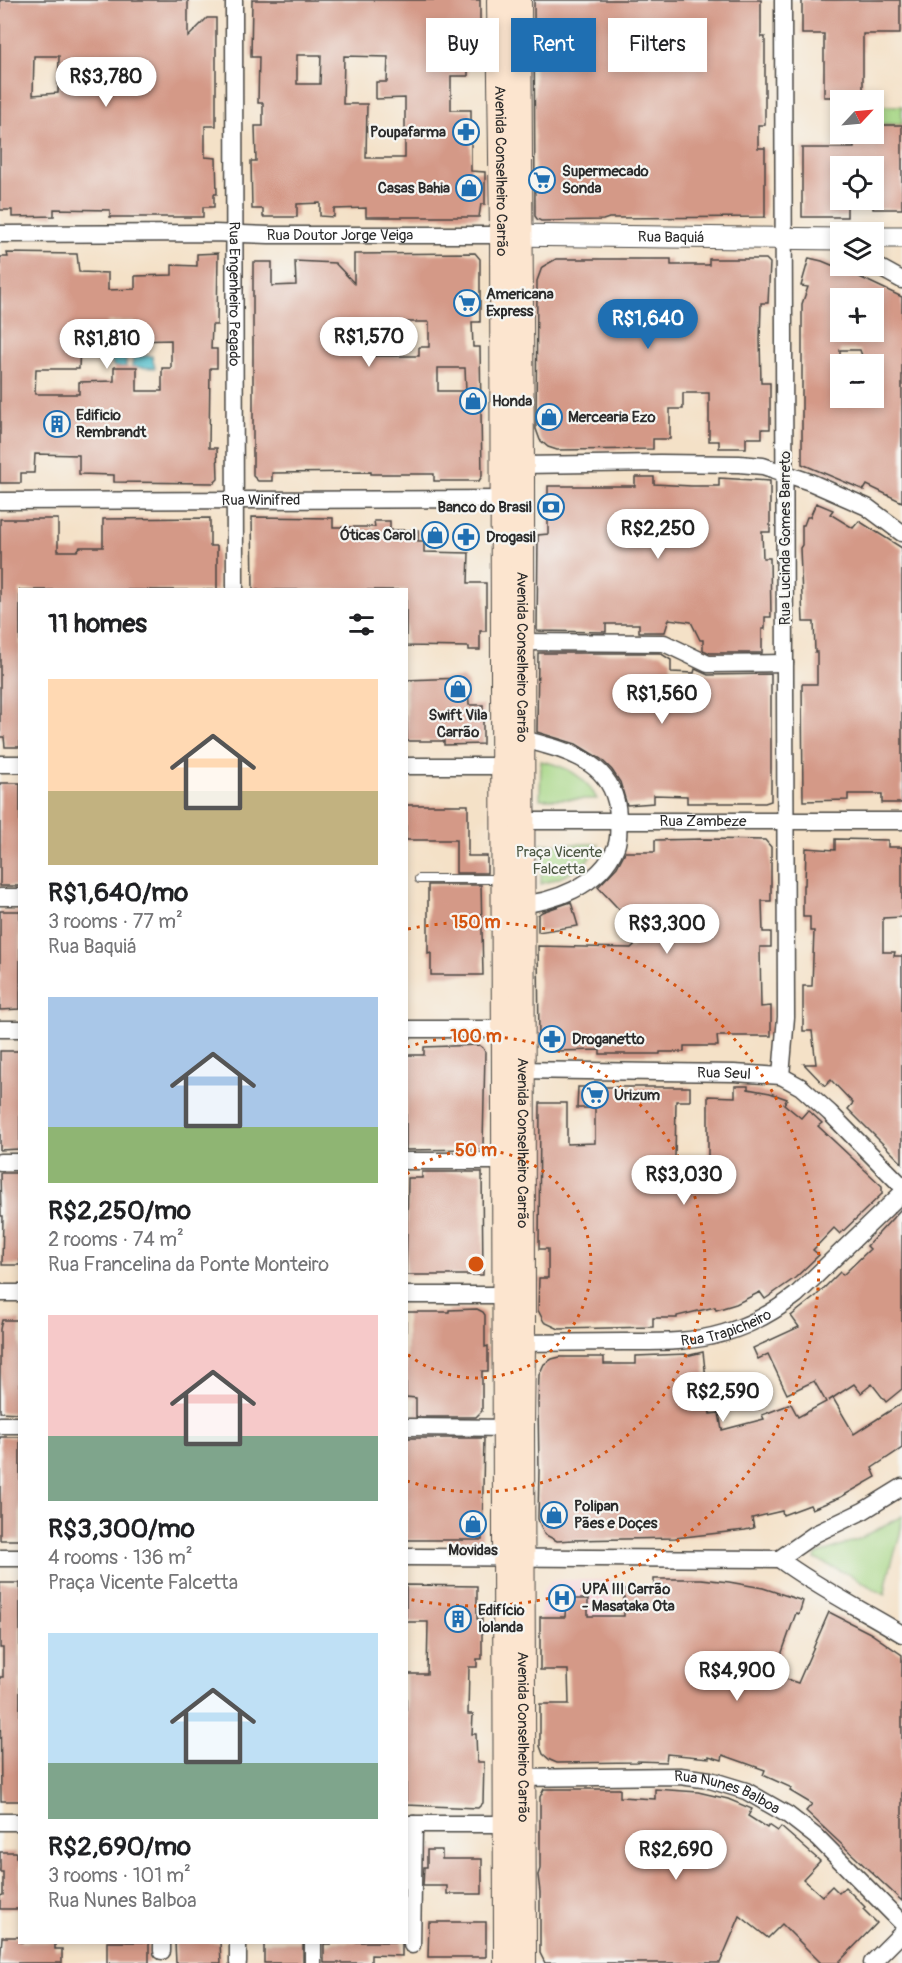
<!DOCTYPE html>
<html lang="en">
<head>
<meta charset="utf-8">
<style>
  :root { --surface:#fff; --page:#f6f6f6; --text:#202124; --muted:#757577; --accent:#1f6fb2 }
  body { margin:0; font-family:Pangolin,sans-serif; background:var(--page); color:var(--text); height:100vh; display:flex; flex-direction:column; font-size:22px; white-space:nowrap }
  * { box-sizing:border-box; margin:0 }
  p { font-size:20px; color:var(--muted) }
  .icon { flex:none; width:33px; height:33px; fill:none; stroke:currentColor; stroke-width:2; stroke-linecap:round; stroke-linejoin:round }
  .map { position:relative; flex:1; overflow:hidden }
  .panel { position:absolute; left:18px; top:588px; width:390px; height:1356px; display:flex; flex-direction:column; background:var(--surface); border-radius:0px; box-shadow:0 3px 9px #0003 }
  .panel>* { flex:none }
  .hud { position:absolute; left:426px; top:18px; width:386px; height:54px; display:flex; gap:12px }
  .needle { width:39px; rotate:64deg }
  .tools { position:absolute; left:830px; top:90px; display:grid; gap:12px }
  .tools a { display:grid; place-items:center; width:54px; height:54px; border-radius:0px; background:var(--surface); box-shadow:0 3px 9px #0003; font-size:30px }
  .price { position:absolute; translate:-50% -51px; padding:0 14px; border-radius:21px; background:#fff; color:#222; font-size:20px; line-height:39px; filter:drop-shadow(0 2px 3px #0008) }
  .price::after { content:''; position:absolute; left:50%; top:36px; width:18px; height:14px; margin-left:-9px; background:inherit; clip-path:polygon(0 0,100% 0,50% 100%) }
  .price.on { background:var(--accent); color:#fff }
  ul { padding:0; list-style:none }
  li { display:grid; align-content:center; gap:12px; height:318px; padding:0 30px }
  li span { display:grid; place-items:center; height:186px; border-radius:0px; color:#555 }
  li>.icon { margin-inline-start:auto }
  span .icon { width:108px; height:108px; fill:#fffc; stroke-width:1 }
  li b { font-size:26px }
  h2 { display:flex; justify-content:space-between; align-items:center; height:72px; padding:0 30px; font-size:26px }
  .tag { padding:0 21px; border-radius:0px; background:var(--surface); box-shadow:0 3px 9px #0003; font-size:21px; line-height:54px }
  .tag.on { background:var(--accent); color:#fff }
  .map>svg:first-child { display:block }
  .built { fill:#f6cfd6; fill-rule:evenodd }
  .green { fill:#a6d684; stroke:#688058; stroke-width:1.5 }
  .water { fill:#51becb; stroke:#3e747b; stroke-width:1.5 }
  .building { fill:#d49987; fill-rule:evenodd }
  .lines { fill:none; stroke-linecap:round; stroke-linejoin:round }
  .service-casing { stroke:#494642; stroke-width:10 }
  .minor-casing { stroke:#494642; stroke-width:19 }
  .tertiary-casing { stroke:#494642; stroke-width:23 }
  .secondary-casing { stroke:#494642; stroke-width:26 }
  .service { stroke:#fff; stroke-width:8 }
  .minor { stroke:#fff; stroke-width:16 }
  .tertiary { stroke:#fff; stroke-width:21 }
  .secondary { stroke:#fce5cf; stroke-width:24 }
  .ring { fill:none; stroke:#d5540f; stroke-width:3; stroke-dasharray:3 6 }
  .labels { text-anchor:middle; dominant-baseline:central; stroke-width:4.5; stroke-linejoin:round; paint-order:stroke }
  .poi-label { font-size:15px; font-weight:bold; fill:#2b2b2b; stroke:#f6f6f2; text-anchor:start }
  .street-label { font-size:15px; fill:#2b2b2b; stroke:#f6f6f2 }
  .park-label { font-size:15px; fill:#4a5641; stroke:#f6f6f2 }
  .centre { fill:#d5540f; stroke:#f6f6f2; stroke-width:3 }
  .ring-label { font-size:18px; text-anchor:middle; font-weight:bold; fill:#d5540f; stroke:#f6f6f2; stroke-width:4.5; stroke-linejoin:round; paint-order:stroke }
</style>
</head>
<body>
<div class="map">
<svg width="902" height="1963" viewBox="0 0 902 1963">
  <rect width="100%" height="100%" fill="#f6f6f2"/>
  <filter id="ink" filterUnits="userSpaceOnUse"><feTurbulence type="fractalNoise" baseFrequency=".0167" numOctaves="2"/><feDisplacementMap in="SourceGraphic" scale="12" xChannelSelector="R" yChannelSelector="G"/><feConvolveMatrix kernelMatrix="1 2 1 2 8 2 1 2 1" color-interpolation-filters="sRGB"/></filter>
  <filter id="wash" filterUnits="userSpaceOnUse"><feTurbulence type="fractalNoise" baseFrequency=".008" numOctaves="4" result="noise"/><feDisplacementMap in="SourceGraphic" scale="24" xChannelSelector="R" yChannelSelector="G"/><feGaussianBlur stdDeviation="1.35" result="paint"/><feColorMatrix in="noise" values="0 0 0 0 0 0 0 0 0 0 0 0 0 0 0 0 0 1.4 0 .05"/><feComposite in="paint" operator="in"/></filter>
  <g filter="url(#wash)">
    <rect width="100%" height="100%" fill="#f4e1c7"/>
    <path class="built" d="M560 1580H613V1617H540L542 1591 551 1582ZM584 1595H588V1606H565L566 1599H584Z"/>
    <g class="green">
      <rect x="879" y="106" width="23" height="18"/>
      <path d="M541 761C565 766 585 775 597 799H540Z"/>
      <path d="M541 844H599C585 869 568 876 541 884Z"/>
      <path d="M902 1516C902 1543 886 1568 885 1595L850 1575 815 1559 816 1555 861 1538Z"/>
    </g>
    <g class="water">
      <path d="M115 349 126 351V367H114L109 355Z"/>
      <path d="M137 356H152L155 368 132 367 133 358Z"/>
    </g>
    <g id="blocks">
      <g class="building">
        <path d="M0 0H188V37L207 18H216V126H205V157L216 158 217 194H214V207H203V217H110V210L54 209V216L12 217V210H0ZM34 56H59L58 93 33 95Z"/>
        <path d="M252 0H480V57H468V76H451V110H471V171L485 172V204H481L479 217H366V208L334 209V217L320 216V203L297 204V217H263V209H252L251 161H256L255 126H263V103H258L259 57H251ZM297 55H321L320 84H297ZM344 56 388 57 387 82H376V99L405 98V158H366L367 104H343Z"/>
        <path d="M534 0H761V37H765V125H758V148H765V217L609 218 603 220 541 221 537 219 535 216Z"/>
        <path d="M802 0H900V34H863V97H824V34H802Z"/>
        <path d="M873 125H902V209H873V164H847V166H840V200H847V217H802V148H854V134H873Z"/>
        <path d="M7 253 77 254 79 272 108 273V290L135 289V276L172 275V265L197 266V254L218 253 217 325H212L211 349H217V368H210L209 448H217L218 479 214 483 114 482V475L79 474V455L35 454 34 473H21V483H0V257H8ZM134 321V341L171 340V368H162V391H137V367H114V381L79 382V394H35L36 369H79L80 341 108 338 107 322Z"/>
        <path d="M475 253 480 259V322H472L473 347H480L482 476 479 481H434V474H371V472L272 473V481H258L253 476V262H272V286L296 285 295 261 335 263 354 283V254ZM391 322H429V347H419V356H366L367 333 391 332ZM438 368H465L466 391H438Z"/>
        <path d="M809 258 822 261 851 273 902 297V502L867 485 864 490 802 464V304L808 287 801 286ZM840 298H873V332H840ZM840 350H860L865 364H873V398H840Z"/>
        <path d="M556 259H671V265H709V259H766L770 263 768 303H761L760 340 761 383H770V429H762V438H746V448H719V441H709V393H683V409H670V439H653V449L557 450 548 447 540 440 536 429 537 281 542 267Z"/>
        <path d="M635 477H654V484L691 486H719V478L770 481V532H762L763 558H770L771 617H765V629H762V653H710L703 650V640H700L691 622 669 619 665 632H639V624H606V632L537 631 538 535 548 534V486H635Z"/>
        <path d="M816 503 833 510 830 514 853 528 859 521 902 548V803H882V794H848V800L803 801 802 684H817V652H815L814 622H803L800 548 802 545V525H804L807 517H810Z"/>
        <path d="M252 517 333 518V527H375L374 521H390V530H418V541H424V552L469 553 468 583H486V631H480V650H469V647L406 646V590H253Z"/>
        <path d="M210 518V546H217V590H20V747H5L4 737H0V519H58V551H77L80 547H103V519Z"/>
        <path d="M538 653H660L671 660V672L694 673 695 669 708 675 771 674V801L765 803H687V796L654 795V803L627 805 620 782 612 770 601 759 576 744 537 732Z"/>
        <path d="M463 678 468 684 469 705H483V744L444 745V741H407L406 680Z"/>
        <rect x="0" y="783" width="20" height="103"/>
        <path d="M406 805H468V856H487V873H456V840H406Z"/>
        <path d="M706 839 765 840 771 847V901H762L763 932H771V947H760L761 1007 771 1006V1036H717L718 1046H684V1052H660V1054H600V1050L554 1051 543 1046 539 1042 538 946 631 948 644 936 598 887 617 867 625 852H655V840Z"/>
        <path d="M835 839 888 840V847H902V917L883 918V952H895L894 956H902V1163L848 1109 853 1103 831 1080 825 1086 804 1064H816L812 1031H803V986H812L813 957 814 931H810V917H803V885H805L806 848 835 850Z"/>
        <path d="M428 885H481L483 975H431V953L428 954Z"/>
        <path d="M571 902 578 926 538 932V915L542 912Z"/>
        <path d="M0 911H20V1009L0 1010Z"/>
        <path d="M479 1045 483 1048 485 1052 483 1145 481 1149 406 1150V1055H424V1047Z"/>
        <path d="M0 1051H20V1149L0 1150Z"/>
        <path d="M735 1086H748V1089L770 1093 787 1099 784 1104 801 1118 808 1110 822 1123 818 1126 882 1186V1194L840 1234 834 1228 813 1250 819 1255 795 1278 765 1299 760 1292 736 1304 716 1310 715 1307 677 1316V1318H653V1327L559 1329 544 1322 538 1310 539 1278H548V1249H539L540 1103H567V1144L595 1143V1108H577L578 1087H690V1101H676L675 1159H708V1096L735 1097Z"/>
        <path d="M422 1172H482L483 1275H406L408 1178H422Z"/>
        <path d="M0 1173H20V1265H2L3 1216H1Z"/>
        <path d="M902 1208V1389L886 1402 872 1384 861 1393 854 1384 828 1401 833 1398 854 1434 902 1403V1448L872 1468 876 1477 841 1497 812 1509 810 1505 783 1515 782 1511 752 1518 754 1528 745 1530 675 1538 573 1540 557 1541 544 1534 538 1519 539 1470 538 1402 539 1375 544 1364 552 1359 560 1357H604V1364H636V1356L686 1354V1356L703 1352 710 1414 719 1413 722 1430 764 1419 762 1415 791 1404 798 1417 826 1402 814 1381 787 1394 768 1354 758 1359 753 1348 799 1327 791 1316 816 1296 840 1272 843 1275 870 1249 867 1246Z"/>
        <path d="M477 1309 483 1312 485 1315V1347L488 1346V1371H482V1411L476 1417H416V1398L406 1397V1312H449V1310Z"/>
        <path d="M2 1320H20V1413L0 1412V1329Z"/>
        <rect x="0" y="1437" width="20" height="103"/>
        <path d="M406 1438H484L482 1540H406Z"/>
        <path d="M654 1579H701L729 1582 763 1588 803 1601 799 1614 796 1613 774 1675 798 1683 829 1612 870 1633 902 1655V1901L806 1811 812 1804 790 1791 792 1788 763 1775 765 1770 723 1755 722 1760 709 1756V1758L667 1754 666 1762 637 1761V1762L557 1763 550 1760 543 1754 540 1746V1704H569L568 1670H540V1617H565L566 1599H588V1616H624V1590L654 1588Z"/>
        <path d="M0 1583H20V1801H1L0 1677H3V1648H0Z"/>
        <path d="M406 1585 477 1586V1619H482V1659H477V1667H469L468 1714H473L472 1734H476L477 1762H484L483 1803 478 1808 406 1805V1674H427L428 1622H406Z"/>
        <path d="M544 1789H620V1797L655 1799V1789L698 1792 728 1799 752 1809 748 1816 767 1828 769 1825 778 1831 781 1827 820 1861 803 1879 822 1896 832 1886 839 1893 845 1887 865 1907 863 1909 877 1923 838 1963H821L782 1924 768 1938 740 1916 720 1963H545L540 1953V1892L538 1875 540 1869V1797Z"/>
        <path d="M427 1850H442V1859H482V1894H447V1886H423L424 1867H427Z"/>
        <path d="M0 1852H16V1857H20V1909H0V1896L3 1895V1872H0Z"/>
        <path d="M429 1922H486V1957H428Z"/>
        <path d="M2 1937H20V1942H55V1949H62V1963H0Z"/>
        <rect x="107" y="1942" width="42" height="21"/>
        <path d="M175 1942H220L221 1963H176Z"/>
        <rect x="264" y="1942" width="39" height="21"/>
        <path d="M331 1942H402V1956L371 1955V1963H324V1944H331Z"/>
      </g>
    </g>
  </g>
  <g filter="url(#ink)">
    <use href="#blocks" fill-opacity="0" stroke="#494642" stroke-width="1.5"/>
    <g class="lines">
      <defs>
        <path id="service" d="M419 879H500"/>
        <g id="minor">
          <path id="s1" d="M234 0 235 590"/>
          <path id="s2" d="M0 234 213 233 269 235H502"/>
          <path d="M873 264 902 280"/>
          <path d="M522 465 660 463 739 464 763 466 810 482 867 507 902 533"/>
          <path id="s3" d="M0 501 512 499"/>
          <path d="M522 642 664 643 708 664 785 663"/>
          <path d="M0 764H20"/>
          <path d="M406 766H512"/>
          <path id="s4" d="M513 821H902"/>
          <path d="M0 897H20"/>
          <path d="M514 905C553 903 600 886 616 847 620 837 618 826 618 816 616 772 583 755 545 745 535 742 525 739 514 738"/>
          <path d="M0 1029H20"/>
          <path d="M406 1029H515"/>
          <path id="s5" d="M514 1070 734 1073 781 1076 801 1087 830 1113 902 1186"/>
          <path d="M781 1076 786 1017 783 0"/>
          <path d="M406 1161H514"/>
          <path d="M0 1162H20"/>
          <path d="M0 1293H20"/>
          <path d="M406 1295H513"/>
          <path id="s6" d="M514 1343C551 1343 587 1342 624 1342 657 1342 691 1343 724 1333 751 1325 774 1312 796 1295L902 1193"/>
          <path d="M0 1425H20"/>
          <path d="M406 1427 514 1428"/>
          <path d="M406 1557 779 1559"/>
          <path d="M0 1558H20"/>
          <path d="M779 1559C818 1588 861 1609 902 1634"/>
          <path d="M779 1559 815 1534 863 1511 902 1487"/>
          <path id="s7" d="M514 1778 680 1776 710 1780 746 1791 788 1815 819 1839 902 1923"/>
          <path d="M0 1822H20"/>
          <path d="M406 1824H514"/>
          <path d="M162 1942V1951"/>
          <path d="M313 1942V1963"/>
          <path d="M412 1945 414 1824"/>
          <path d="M238 1963V1942"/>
          <path d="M872 1963 902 1933"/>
        </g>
        <g id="tertiary">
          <path id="s8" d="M505 235 840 239"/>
          <path d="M873 237H902"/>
        </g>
        <g id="secondary">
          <path id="s9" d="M499 0 502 235 506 1963"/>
          <path id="s10" d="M519 0 522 465 523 1343 522 1429 524 1963"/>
        </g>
      </defs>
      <use href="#service" class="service-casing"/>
      <use href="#minor" class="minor-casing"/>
      <use href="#tertiary" class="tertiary-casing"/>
      <use href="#secondary" class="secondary-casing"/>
      <use href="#service" class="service"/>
      <use href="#minor" class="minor"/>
      <use href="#tertiary" class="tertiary"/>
      <use href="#secondary" class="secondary"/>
    </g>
  </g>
  <g class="ring">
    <path d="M407 1174A114 114 0 1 1 407 1354"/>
    <path d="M407 1047A228 228 0 1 1 407 1481"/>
    <path d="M408 929A342 342 0 1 1 408 1599"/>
  </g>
  <defs>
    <symbol id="pharmacy-ring" viewBox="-11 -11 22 22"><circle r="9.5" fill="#f6f6f2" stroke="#1f6fb2" stroke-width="1.5"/><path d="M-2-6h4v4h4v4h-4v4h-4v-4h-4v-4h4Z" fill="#1f6fb2"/></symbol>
    <symbol id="supermarket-ring" viewBox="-11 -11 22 22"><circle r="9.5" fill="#f6f6f2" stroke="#1f6fb2" stroke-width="1.5"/><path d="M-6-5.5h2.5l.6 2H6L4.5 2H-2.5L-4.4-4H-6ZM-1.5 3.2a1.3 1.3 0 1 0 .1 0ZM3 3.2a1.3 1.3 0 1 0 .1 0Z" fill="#1f6fb2"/></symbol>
    <symbol id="shop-ring" viewBox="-11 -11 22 22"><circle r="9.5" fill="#f6f6f2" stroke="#1f6fb2" stroke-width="1.5"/><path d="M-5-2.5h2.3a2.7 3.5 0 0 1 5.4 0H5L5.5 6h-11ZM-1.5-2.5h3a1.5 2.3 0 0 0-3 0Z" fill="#1f6fb2"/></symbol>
    <symbol id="building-ring" viewBox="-11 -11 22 22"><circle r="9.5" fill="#f6f6f2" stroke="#1f6fb2" stroke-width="1.5"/><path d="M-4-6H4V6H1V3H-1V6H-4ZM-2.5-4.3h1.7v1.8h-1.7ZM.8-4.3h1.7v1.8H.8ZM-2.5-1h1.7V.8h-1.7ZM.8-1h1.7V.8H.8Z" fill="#1f6fb2"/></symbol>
    <symbol id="bank-ring" viewBox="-11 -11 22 22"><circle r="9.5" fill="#f6f6f2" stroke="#1f6fb2" stroke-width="1.5"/><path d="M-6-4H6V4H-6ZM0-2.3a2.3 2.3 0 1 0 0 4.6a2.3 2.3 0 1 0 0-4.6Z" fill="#1f6fb2"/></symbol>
    <symbol id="hospital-ring" viewBox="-11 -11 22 22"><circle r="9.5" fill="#f6f6f2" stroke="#1f6fb2" stroke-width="1.5"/><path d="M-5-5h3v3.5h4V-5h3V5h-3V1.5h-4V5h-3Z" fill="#1f6fb2"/></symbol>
  </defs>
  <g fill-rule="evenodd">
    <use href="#pharmacy-ring" x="451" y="117" width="30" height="30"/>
    <use href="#supermarket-ring" x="527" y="165" width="30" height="30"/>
    <use href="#shop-ring" x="454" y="173" width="30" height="30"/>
    <use href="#supermarket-ring" x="452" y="288" width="30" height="30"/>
    <use href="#shop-ring" x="458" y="386" width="30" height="30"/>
    <use href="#shop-ring" x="534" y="402" width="30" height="30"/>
    <use href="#building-ring" x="42" y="409" width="30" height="30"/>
    <use href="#bank-ring" x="536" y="492" width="30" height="30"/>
    <use href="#shop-ring" x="420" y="520" width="30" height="30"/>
    <use href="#pharmacy-ring" x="451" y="522" width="30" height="30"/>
    <use href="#shop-ring" x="443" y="674" width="30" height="30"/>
    <use href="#pharmacy-ring" x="537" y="1024" width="30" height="30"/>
    <use href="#supermarket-ring" x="580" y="1080" width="30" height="30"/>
    <use href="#shop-ring" x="539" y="1500" width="30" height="30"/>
    <use href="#shop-ring" x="458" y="1509" width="30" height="30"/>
    <use href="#hospital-ring" x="547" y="1583" width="30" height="30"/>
    <use href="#building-ring" x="443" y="1604" width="30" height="30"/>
  </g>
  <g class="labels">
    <g class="poi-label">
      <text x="446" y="132" text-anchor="end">Poupafarma</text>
      <text x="562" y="171">Supermecado<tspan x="562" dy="17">Sonda</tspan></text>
      <text x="450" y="188" text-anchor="end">Casas Bahia</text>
      <text x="486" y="294">Americana<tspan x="486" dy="17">Express</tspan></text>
      <text x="492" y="401">Honda</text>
      <text x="76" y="415">Edificio<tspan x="76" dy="17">Rembrandt</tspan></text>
      <text x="568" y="417">Mercearia Ezo</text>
      <text x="532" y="507" text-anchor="end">Banco do Brasil</text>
      <text x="416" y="535" text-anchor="end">Óticas Carol</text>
      <text x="486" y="537">Drogasil</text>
      <text x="458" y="715" text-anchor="middle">Swift Vila<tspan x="458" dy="17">Carrão</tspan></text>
      <text x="572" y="1039">Droganetto</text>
      <text x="614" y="1095">Urizum</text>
      <text x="574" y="1506">Polipan<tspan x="574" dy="17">Pães e Doçes</tspan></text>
      <text x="473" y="1550" text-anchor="middle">Movidas</text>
      <text x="582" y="1589">UPA III Carrão<tspan x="582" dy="17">- Masataka Ota</tspan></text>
      <text x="478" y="1610">Edifício<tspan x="478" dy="17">Iolanda</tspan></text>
    </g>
    <g class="street-label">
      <text stroke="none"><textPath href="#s9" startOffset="171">Avenida Conselheiro Carrão</textPath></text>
      <text stroke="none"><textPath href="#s2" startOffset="340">Rua Doutor Jorge Veiga</textPath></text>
      <text stroke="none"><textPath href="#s8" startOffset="166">Rua Baquiá</textPath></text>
      <text stroke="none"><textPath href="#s1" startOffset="294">Rua Engenheiro Pegado</textPath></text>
      <text stroke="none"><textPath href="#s3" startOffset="261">Rua Winifred</textPath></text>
      <text transform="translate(785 538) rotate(-90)">Rua Lucinda Gomes Barreto</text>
      <text stroke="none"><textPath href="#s10" startOffset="657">Avenida Conselheiro Carrão</textPath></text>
      <text stroke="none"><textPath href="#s4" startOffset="190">Rua Zambeze</textPath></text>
      <text stroke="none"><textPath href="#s5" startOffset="210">Rua Seul</textPath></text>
      <text stroke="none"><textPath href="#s10" startOffset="1143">Avenida Conselheiro Carrão</textPath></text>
      <text stroke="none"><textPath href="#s6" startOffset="214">Rua Trapicheiro</textPath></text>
      <text stroke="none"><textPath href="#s10" startOffset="1737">Avenida Conselheiro Carrão</textPath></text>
      <text stroke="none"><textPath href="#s7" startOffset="216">Rua Nunes Balboa</textPath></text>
    </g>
    <g class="park-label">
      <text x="559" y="852">Praça Vicente<tspan x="559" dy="17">Falcetta</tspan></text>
    </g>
  </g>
  <circle cx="476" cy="1264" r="9" class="centre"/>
  <g class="ring-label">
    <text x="476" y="928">150 m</text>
    <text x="476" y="1042">100 m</text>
    <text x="476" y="1156">50 m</text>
  </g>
</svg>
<div class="tools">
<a><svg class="needle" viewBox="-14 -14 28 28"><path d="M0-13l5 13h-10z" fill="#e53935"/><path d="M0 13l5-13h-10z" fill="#757577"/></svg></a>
<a><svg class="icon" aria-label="locate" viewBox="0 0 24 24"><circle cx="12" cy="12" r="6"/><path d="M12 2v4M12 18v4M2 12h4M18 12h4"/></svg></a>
<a><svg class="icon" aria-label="layers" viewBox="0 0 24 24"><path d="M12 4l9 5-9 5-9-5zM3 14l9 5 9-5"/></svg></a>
<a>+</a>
<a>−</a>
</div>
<b class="price" style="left:106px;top:108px">R$3,780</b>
<b class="price on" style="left:648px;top:350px">R$1,640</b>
<b class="price" style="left:369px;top:368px">R$1,570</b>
<b class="price" style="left:107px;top:370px">R$1,810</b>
<b class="price" style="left:658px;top:560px">R$2,250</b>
<b class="price" style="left:662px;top:725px">R$1,560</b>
<b class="price" style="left:667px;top:955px">R$3,300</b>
<b class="price" style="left:684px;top:1206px">R$3,030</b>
<b class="price" style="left:723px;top:1423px">R$2,590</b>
<b class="price" style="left:737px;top:1702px">R$4,900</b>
<b class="price" style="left:676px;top:1881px">R$2,690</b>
<div class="hud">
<a class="tag">Buy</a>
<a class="tag on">Rent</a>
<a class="tag">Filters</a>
</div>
<section class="panel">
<h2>11 homes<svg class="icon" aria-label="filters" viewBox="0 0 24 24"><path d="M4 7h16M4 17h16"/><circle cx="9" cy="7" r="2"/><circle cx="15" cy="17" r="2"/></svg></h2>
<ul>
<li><span style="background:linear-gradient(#ffd9b3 60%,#c2b280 0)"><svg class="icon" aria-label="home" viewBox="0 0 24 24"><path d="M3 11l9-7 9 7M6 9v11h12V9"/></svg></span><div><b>R$1,640/mo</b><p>3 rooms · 77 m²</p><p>Rua Baquiá</p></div></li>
<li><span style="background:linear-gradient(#a9c7e8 70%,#8fb573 0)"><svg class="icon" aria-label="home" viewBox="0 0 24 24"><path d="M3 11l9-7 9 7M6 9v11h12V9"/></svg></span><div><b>R$2,250/mo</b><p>2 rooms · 74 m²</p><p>Rua Francelina da Ponte Monteiro</p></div></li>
<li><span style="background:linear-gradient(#f6c9c9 65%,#7fa58c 0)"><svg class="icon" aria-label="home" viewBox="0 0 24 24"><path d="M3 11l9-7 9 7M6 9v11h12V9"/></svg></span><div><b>R$3,300/mo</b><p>4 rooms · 136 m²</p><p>Praça Vicente Falcetta</p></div></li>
<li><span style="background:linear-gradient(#bfe0f5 70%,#7fa58c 0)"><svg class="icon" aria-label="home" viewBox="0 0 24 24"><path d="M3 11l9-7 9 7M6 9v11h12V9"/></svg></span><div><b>R$2,690/mo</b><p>3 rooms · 101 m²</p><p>Rua Nunes Balboa</p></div></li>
</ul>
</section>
</div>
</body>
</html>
